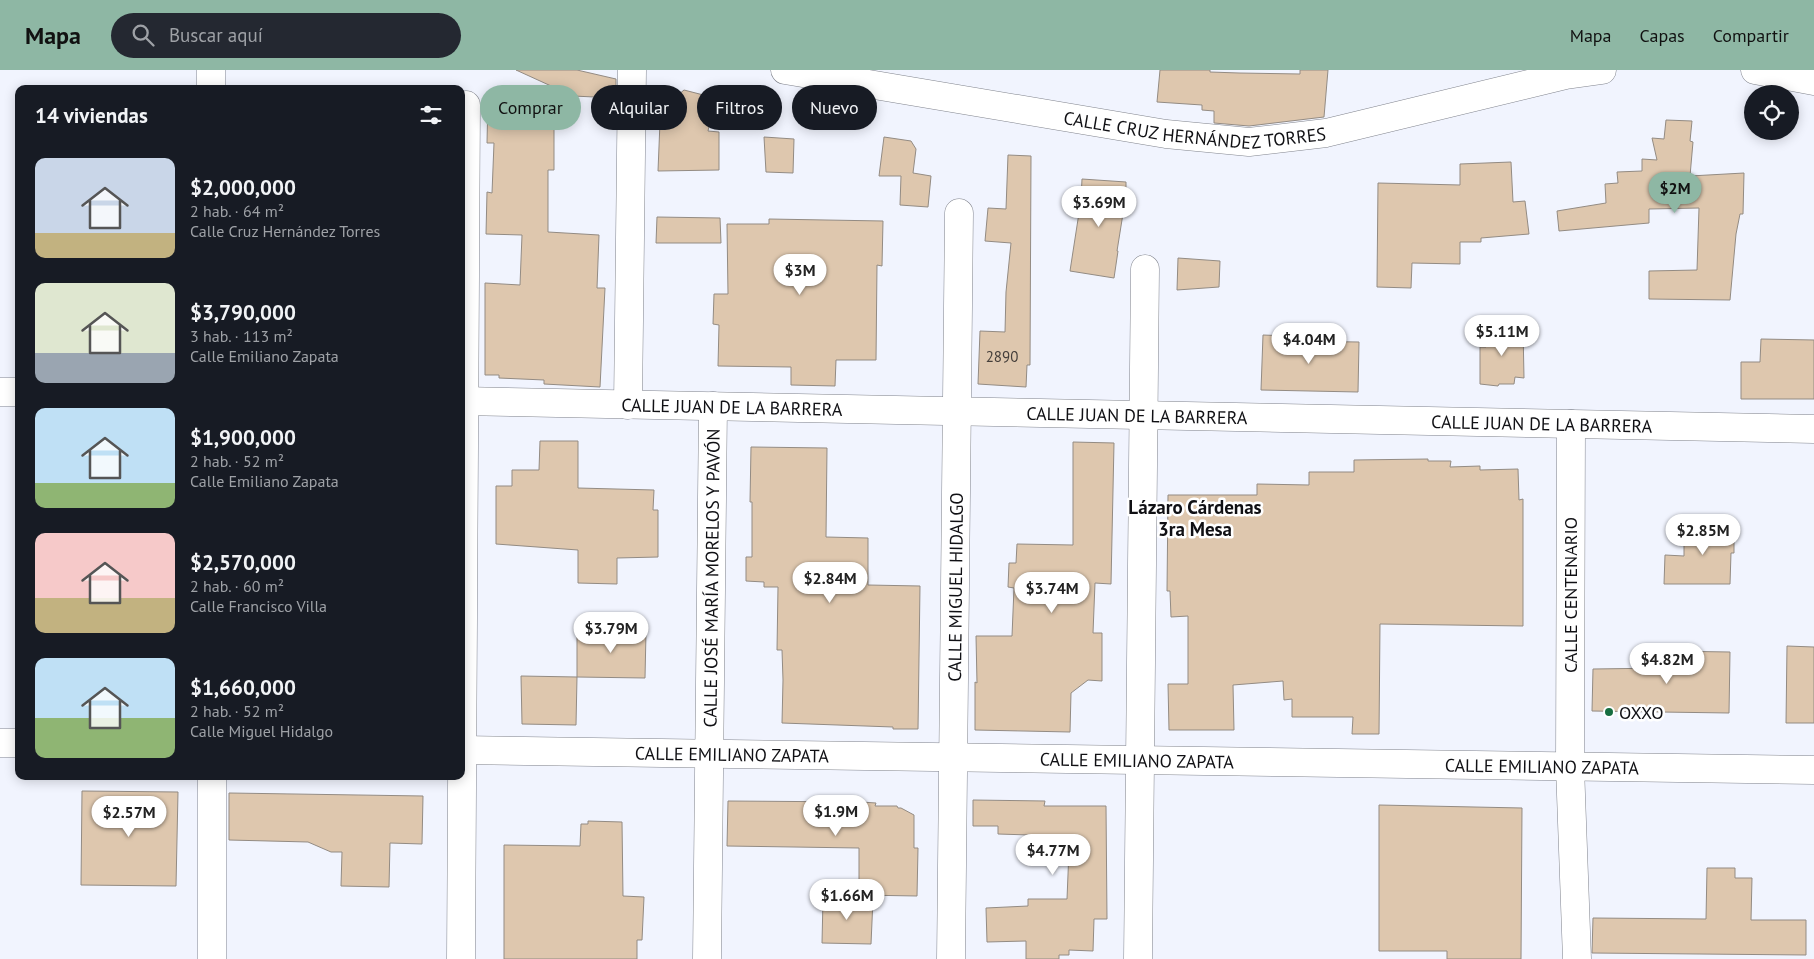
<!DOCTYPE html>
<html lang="es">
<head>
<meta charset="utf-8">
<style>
  :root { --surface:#171b24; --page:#242831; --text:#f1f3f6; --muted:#9ea1a6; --accent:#8eb7a4 }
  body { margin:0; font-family:"PT Sans",sans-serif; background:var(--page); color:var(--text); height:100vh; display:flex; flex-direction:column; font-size:19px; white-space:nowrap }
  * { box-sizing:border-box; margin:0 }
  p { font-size:16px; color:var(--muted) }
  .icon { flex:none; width:28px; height:28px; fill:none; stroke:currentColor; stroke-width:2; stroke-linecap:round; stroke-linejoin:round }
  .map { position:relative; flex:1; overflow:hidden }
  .sheet { position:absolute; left:15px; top:15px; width:450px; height:695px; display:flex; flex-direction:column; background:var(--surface); border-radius:10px; box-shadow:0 2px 12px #0003 }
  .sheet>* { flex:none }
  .hud { position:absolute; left:480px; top:15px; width:475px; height:45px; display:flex; gap:10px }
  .controls { position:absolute; left:1744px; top:15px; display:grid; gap:10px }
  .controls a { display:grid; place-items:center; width:55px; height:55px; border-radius:50%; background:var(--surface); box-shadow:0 2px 12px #0003; font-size:25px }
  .price { position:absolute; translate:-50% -42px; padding:0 11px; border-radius:18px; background:#fff; color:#222; font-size:16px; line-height:32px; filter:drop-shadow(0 1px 2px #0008) }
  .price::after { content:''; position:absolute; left:50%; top:30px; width:15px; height:11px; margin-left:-8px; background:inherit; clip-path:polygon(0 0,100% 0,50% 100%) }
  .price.current { background:var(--accent); color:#111 }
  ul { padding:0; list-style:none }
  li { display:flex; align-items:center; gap:15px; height:125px; padding:0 20px }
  li span { display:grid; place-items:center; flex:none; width:140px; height:100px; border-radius:10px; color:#555 }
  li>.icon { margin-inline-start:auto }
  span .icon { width:60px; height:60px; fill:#fffc; stroke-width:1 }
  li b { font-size:21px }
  h2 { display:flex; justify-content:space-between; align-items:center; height:60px; padding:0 20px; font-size:21px }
  .chip { padding:0 18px; border-radius:22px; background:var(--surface); box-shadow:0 2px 12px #0003; font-size:18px; line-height:45px }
  .chip.current { background:var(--accent); color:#111 }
  header { display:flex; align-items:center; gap:30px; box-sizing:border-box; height:70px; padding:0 25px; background:var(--accent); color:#111 }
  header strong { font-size:24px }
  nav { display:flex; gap:28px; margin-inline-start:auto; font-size:18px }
  .search { width:350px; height:45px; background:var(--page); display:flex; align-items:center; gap:12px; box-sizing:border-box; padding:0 18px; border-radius:28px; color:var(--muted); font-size:19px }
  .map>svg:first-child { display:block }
  .building { fill:#dec7ae; stroke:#938b83 }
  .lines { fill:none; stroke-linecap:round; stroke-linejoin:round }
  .minor-casing { stroke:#81848d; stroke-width:29 }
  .minor { stroke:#fff; stroke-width:28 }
  .poi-dot { fill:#166d40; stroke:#fff; stroke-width:2 }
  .labels { text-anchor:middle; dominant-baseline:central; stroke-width:5; stroke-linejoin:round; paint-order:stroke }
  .number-label { font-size:15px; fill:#443e3a }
  .street-label { font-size:18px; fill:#101014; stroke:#fff }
  .poi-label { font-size:18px; fill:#101014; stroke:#fff; text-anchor:start }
  .neighbourhood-label { font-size:19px; font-weight:bold; fill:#101014; stroke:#fff }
</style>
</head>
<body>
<header>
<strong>Mapa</strong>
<div class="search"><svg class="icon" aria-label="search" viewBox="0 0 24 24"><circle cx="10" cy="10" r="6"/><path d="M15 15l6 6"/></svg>Buscar aquí</div>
<nav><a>Mapa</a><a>Capas</a><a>Compartir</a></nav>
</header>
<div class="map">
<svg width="1814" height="889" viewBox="0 0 1814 889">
  <rect width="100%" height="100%" fill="#f1f4fe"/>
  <g class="building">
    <path d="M516 0H577L616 9V28L573 26Z"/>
    <path d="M1160 0H1210V2L1239 3 1300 4V0H1328L1324 47 1249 56 1214 53V41L1202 40V35L1157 32Z"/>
    <path d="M684 20 715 28 708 61 719 62V100L658 101 660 52 665 53V36Z"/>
    <path d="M488 27 554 28V100H548V162L599 165 597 218H605L600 317 544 314V310L499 308V305H485V213L520 215 522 165 486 164 487 122 492 123 494 73H487Z"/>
    <path d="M1666 50 1692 51 1690 71 1693 72 1690 106 1744 103 1743 144H1740L1736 164 1730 230 1649 229V201L1697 200 1699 138 1649 139V153L1559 161 1557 141 1606 133 1605 114 1618 113 1617 102 1642 101V89L1657 90 1652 68 1664 69Z"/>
    <path d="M764 67 794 69 793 103 766 102Z"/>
    <path d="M884 67 911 71 916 79 913 103 931 106 928 137 900 135 901 106H879Z"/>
    <path d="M1008 85 1031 86 1030 295H1027L1026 317 978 314 980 261 1005 262 1006 222 1011 173 985 171 988 138 1006 139Z"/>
    <path d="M1511 92 1513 132 1525 131 1529 164 1481 168V172H1460V194L1412 193 1411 218 1377 217 1378 113 1460 115V94Z"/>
    <path d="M1082 109 1126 112V125L1117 181H1118L1114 208 1070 201 1081 130Z"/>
    <path d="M657 147 720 148 721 173H656Z"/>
    <path d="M769 149 883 151 882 196 877 195 876 290H836L835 316 791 315V297L718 296 719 255 713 254 714 224H728L727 154H769Z"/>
    <path d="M1178 188 1220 191 1219 217 1177 220Z"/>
    <path d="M1486 259H1523L1524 308 1515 307 1514 314H1499L1498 316 1480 314V277H1486Z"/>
    <path d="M1263 265 1288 266V271L1359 272 1358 322 1261 320Z"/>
    <path d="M1761 269 1814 270V329H1741V292H1760Z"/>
    <path d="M540 371H578V418L654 420 653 440H658V487L617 488V514L578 513V480L496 474V416H512V400H539Z"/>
    <path d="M1073 372 1114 373 1111 514 1095 513 1093 563H1102V611L1088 610 1071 623 1070 662 975 660V612L977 613 976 566H1012L1014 518 1008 517 1009 493H1016L1017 474 1073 475Z"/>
    <path d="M751 377 827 378 826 467 868 468V515L920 516 918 659H893V657L782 653 783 610 782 580H777L778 517H764V512L746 511V487H752V432H750Z"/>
    <path d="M1428 389V391H1451L1450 397 1480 396V400L1518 399 1519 430 1523 429V556L1380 554 1379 664H1352L1353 647H1292V629L1284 630 1283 611 1233 615 1234 660H1169L1168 614H1188V546L1171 547 1170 521H1167L1168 425H1257V414L1309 415V402H1354V390Z"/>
    <path d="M1710 452H1734V483H1731L1730 514H1664L1665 485 1684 486V454H1710Z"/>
    <path d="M577 561 646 562 645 608 577 607Z"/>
    <path d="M1787 576 1814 577V653H1786Z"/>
    <path d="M1664 581 1730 582 1729 643 1592 641 1593 599 1664 598Z"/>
    <path d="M521 606 577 607 576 655 522 654Z"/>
    <path d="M82 721 178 722 176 816 81 815Z"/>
    <path d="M229 723 423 726 422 774 390 773 389 817 341 816 342 782H331L308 772 229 770Z"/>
    <path d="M973 730 1045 731 1044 736H1106L1107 849H1094L1093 881 1069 880V885H1059V889H1026V871L987 872 986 838 1028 836V829H1067L1069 780H1030V765L998 764V756H973Z"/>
    <path d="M728 731 861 732 876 733 875 736H897L898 738H901L914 745V778H918L917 826 859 825V778L727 776Z"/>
    <path d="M1379 735 1522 738 1521 889H1447V881H1379Z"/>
    <path d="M588 751 622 752 623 826 644 827 642 870H637V889H504V775L580 776 581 754H588Z"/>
    <path d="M1707 798H1735V808H1752L1751 850H1806V885L1592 883 1593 848 1706 849Z"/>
    <path d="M823 829H873L871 874 822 873Z"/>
  </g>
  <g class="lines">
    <defs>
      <g id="minor">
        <path d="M211 0V19"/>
        <path id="s1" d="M785 0 1166 64 1249 72 1326 63 1566 5 1602 0"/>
        <path d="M1755 0 1814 11"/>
        <path d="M0 322H19"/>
        <path id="s2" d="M461 331 1814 359"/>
        <path d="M628 335 632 0"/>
        <path d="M1571 354 1570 697 1577 889"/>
        <path d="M0 673H19"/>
        <path id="s3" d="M461 680 1814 700"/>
        <path d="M212 706V889"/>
        <path d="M461 889 466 35"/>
        <path id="s4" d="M707 889 713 336"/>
        <path id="s5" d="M951 889 959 143"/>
        <path d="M1138 889 1145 199"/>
      </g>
    </defs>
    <use href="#minor" class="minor-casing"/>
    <use href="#minor" class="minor"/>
  </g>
  <circle class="poi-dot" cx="1609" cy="642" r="5"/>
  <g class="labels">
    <g class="number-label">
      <text x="1002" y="286">2890</text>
    </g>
    <g class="street-label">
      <text stroke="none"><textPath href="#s1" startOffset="415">CALLE CRUZ HERNÁNDEZ TORRES</textPath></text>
      <text stroke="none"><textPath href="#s2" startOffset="271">CALLE JUAN DE LA BARRERA</textPath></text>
      <text stroke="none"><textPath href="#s2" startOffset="676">CALLE JUAN DE LA BARRERA</textPath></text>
      <text stroke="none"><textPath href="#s2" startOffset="1081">CALLE JUAN DE LA BARRERA</textPath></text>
      <text stroke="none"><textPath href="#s4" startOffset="381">CALLE JOSÉ MARÍA MORELOS Y PAVÓN</textPath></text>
      <text stroke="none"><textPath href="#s5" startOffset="372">CALLE MIGUEL HIDALGO</textPath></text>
      <text transform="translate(1570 525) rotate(-90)">CALLE CENTENARIO</text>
      <text stroke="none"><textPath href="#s3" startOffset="271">CALLE EMILIANO ZAPATA</textPath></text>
      <text stroke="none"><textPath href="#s3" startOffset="676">CALLE EMILIANO ZAPATA</textPath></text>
      <text stroke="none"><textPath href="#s3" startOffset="1081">CALLE EMILIANO ZAPATA</textPath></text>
    </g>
    <g class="poi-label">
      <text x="1619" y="642">OXXO</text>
    </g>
    <g class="neighbourhood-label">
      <text x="1195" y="437">Lázaro Cárdenas<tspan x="1195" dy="22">3ra Mesa</tspan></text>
    </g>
  </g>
</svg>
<div class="controls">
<a><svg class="icon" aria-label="locate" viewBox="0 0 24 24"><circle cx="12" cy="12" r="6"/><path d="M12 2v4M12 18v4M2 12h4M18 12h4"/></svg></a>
</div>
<b class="price current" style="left:1675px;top:144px">$2M</b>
<b class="price" style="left:1099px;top:158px">$3.69M</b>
<b class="price" style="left:800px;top:226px">$3M</b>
<b class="price" style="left:1502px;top:287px">$5.11M</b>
<b class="price" style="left:1309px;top:295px">$4.04M</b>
<b class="price" style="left:1703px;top:486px">$2.85M</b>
<b class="price" style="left:830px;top:534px">$2.84M</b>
<b class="price" style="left:1052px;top:544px">$3.74M</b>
<b class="price" style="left:611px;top:584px">$3.79M</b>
<b class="price" style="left:1667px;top:615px">$4.82M</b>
<b class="price" style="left:836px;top:767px">$1.9M</b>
<b class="price" style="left:129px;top:768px">$2.57M</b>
<b class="price" style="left:1053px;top:806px">$4.77M</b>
<b class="price" style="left:847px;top:851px">$1.66M</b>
<div class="hud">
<a class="chip current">Comprar</a>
<a class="chip">Alquilar</a>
<a class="chip">Filtros</a>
<a class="chip">Nuevo</a>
</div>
<section class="sheet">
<h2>14 viviendas<svg class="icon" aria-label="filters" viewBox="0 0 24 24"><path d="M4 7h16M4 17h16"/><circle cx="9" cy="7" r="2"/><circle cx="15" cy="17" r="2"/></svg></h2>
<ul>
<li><span style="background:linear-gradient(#c9d6e8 75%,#c2b280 0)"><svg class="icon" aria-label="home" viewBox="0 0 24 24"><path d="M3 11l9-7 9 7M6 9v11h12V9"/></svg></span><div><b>$2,000,000</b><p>2 hab. · 64 m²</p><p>Calle Cruz Hernández Torres</p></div></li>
<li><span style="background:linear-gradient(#dfe7d0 70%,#9aa5b1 0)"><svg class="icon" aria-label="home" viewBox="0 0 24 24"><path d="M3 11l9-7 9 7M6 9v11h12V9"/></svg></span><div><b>$3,790,000</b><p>3 hab. · 113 m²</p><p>Calle Emiliano Zapata</p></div></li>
<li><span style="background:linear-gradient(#bfe0f5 75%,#8fb573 0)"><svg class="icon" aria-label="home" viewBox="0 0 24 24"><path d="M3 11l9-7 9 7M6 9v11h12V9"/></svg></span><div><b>$1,900,000</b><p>2 hab. · 52 m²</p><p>Calle Emiliano Zapata</p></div></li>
<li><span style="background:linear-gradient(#f6c9c9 65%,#c2b280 0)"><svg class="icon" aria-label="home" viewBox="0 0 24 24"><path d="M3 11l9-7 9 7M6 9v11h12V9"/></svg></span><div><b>$2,570,000</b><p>2 hab. · 60 m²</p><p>Calle Francisco Villa</p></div></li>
<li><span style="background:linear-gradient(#bfe0f5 60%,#8fb573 0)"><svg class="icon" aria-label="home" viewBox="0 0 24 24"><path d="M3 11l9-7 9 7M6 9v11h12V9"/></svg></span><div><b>$1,660,000</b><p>2 hab. · 52 m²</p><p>Calle Miguel Hidalgo</p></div></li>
</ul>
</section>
</div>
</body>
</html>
